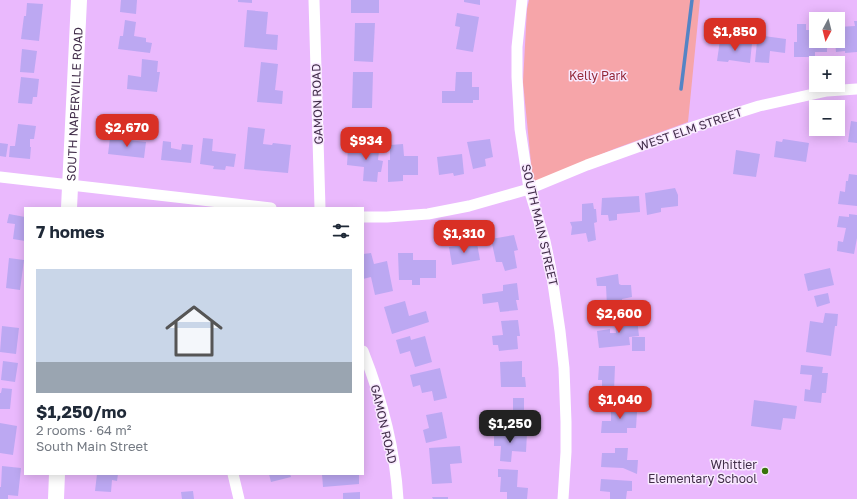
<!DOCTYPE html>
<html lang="en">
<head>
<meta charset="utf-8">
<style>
  :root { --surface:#fff; --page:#f2f2f3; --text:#1f2937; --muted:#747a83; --accent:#d93025 }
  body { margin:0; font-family:"Golos Text",sans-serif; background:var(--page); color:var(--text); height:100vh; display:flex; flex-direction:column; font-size:15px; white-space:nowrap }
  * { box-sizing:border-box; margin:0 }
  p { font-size:13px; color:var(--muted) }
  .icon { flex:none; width:22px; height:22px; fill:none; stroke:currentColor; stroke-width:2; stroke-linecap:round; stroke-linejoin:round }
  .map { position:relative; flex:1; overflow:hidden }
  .details { position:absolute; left:24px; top:207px; width:340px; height:268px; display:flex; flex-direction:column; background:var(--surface); border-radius:0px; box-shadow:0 2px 10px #0003 }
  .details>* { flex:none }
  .needle { width:26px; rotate:187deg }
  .controls { position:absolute; left:809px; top:12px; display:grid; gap:8px }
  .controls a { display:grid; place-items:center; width:36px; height:36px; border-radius:0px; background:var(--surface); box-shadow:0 2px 10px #0003; font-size:20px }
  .price { position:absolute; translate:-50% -34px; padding:0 9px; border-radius:8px; background:var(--accent); color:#fff; font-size:13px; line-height:26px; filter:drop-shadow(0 1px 2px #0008) }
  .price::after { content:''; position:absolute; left:50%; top:24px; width:12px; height:9px; margin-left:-6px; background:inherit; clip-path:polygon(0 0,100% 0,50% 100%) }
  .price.active { background:#222; color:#fff }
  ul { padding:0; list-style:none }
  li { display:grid; align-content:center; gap:8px; height:212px; padding:0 12px }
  li span { display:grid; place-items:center; height:124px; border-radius:0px; color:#555 }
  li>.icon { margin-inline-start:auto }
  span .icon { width:72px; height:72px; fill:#fffc; stroke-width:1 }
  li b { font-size:17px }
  h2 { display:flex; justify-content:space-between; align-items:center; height:48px; padding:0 12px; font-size:17px }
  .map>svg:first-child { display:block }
  .green { fill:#f6a5a9 }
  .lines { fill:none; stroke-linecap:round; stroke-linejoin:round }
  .stream { stroke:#5484c5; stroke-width:3.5 }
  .building { fill:#bca8f2 }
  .street { stroke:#fff; stroke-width:11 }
  .secondary { stroke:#fff; stroke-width:16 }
  .poi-dot { fill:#38740b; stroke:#f8e9fe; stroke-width:1.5 }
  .labels { text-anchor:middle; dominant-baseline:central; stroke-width:3; stroke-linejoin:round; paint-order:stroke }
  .park-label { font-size:12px; fill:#942839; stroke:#f8e9fe }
  .street-label { font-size:12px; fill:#412d49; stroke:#f8e9fe }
  .poi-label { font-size:12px; fill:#412d49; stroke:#f8e9fe; text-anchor:end }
</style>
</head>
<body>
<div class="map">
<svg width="857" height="499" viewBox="0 0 857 499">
  <rect width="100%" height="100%" fill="#eab9fd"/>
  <path class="green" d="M529 0H700L688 122 614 149 533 183 523 82 527 9Z"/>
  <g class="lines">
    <path class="stream" d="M681 89 692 0"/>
  </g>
  <g class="building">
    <path d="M121 0H137L136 14 120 12Z"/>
    <path d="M238 0H252V3L238 2Z"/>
    <rect x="351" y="0" width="28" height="13"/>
    <path d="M464 0H480V5L464 2Z"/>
    <path d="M27 3 43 4 39 41 21 39 24 16H26Z"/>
    <path d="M247 10 268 12 266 34 278 35 277 50 244 47Z"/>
    <path d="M457 13 479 17 473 52 456 49 460 27 455 26Z"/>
    <path d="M125 20 136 22 134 36 146 38V42L152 43 150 53 118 49 120 36H123Z"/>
    <path d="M854 21H857V52L845 53V51L836 52 835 41H838V27L855 26Z"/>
    <path d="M355 23H375L373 62 354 61Z"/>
    <path d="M797 24H806V30H816V41H827V52H815V57H794V42H797Z"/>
    <path d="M758 31 764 32V36L786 39 785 53 770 51 769 63 755 62Z"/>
    <path d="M720 40 752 43 750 63 729 60 728 62 717 61Z"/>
    <path d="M22 49 37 51 34 73 20 72Z"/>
    <path d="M142 59 158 61 157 72H160L157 92 127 89 128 75 141 77Z"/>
    <path d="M261 62 278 64 275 90 283 91 282 104 257 102Z"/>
    <path d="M353 72H373L372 108H352Z"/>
    <path d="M456 72H472V87H479V100H473V103H442V91H455Z"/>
    <path d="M21 77 39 79 37 97H33L32 104 18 103Z"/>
    <path d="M851 121 857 122V143L848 142Z"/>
    <path d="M18 124 36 126 34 139H30V147H31L30 159 9 157 10 146H15Z"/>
    <path d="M248 127 265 129 263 144 272 145 273 143 291 145 288 173 244 169Z"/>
    <path d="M110 138 146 142 144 158 108 154Z"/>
    <path d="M203 138 213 139 212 151 236 154 234 167 226 166 225 170 213 169 214 166 200 164Z"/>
    <path d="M490 139 493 157 485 159 486 166 473 169 467 142Z"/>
    <path d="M783 139 809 143 806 162 774 157 776 141 782 142Z"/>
    <path d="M163 141 171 142V148L181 150 182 144 193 145 191 163 161 160Z"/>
    <path d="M360 141 370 142 369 150 379 151 378 160 383 161 381 172H378L377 182 363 181 364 167 347 165 348 148 359 149Z"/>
    <path d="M0 143 8 144 6 157 0 156Z"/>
    <path d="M403 144 404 156H418V175H403V181L388 182V160H390V145Z"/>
    <path d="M736 150 760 154 756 177 733 174Z"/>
    <path d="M462 154 464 174 454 176 453 173 439 175 437 157Z"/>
    <path d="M849 174 857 175V206L838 204 840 191 845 192 846 181H848Z"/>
    <path d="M675 188 678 195V206L661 208V212L647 215 645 193Z"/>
    <path d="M639 196 640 212 617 214V220L609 221 608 215H601L602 198Z"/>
    <path d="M593 203 594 209H596L597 222 594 223 596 240 588 242 586 233 571 235 572 227 570 222 582 221V204Z"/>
    <path d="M9 214 25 217V241L13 239 15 224 7 223Z"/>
    <path d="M849 214 857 215V238L854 254 837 251 838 241 843 242 846 228 837 227 839 216 849 217Z"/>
    <path d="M514 235 518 250 514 251 517 268 505 271 502 262H496L491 239Z"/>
    <path d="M477 243 480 260 452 265 449 247Z"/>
    <path d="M371 253 374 264 387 261 393 291 375 295 371 277 363 279V254Z"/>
    <path d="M398 253H413V260H436V278H420V285H412V280H399Z"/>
    <path d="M9 258 24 260 20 290 6 288Z"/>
    <path d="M830 268 834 285 808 291 804 274Z"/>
    <path d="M618 274 619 284 621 285H631L632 297 622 299 623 304 607 307 606 286H597L596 278Z"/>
    <path d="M517 283 519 300H516L518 310 500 312 498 302 483 304 482 294 503 291V285Z"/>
    <path d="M828 293 830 303 817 307 814 296Z"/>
    <path d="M405 301 409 316 426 311 429 322 392 334 384 307Z"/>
    <path d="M825 313 838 314 837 326H835L831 356 806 352 810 321 823 323Z"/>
    <path d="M637 318 639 336 629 337 630 345 599 348 597 331 610 329V333H616L615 320Z"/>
    <path d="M518 320 520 336H517L518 349 499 351 498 345H493L492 336 503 335 501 321Z"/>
    <path d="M2 326 19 328 16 354 0 352Z"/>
    <path d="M410 336 411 340 425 336 432 362 415 367 410 351 400 354 396 340Z"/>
    <rect x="632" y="337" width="13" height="14"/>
    <path d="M3 361 18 363 15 382 1 380Z"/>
    <path d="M522 361V377H525L526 387H501L500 362Z"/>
    <path d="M801 365 823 367 822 373H828L826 393H822L821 403 804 401 805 389 810 390 812 375 800 374Z"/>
    <path d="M599 366H615L614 391H602V380H598Z"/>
    <path d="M440 368 447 398 434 401 432 391 422 393 420 385 413 387 410 375Z"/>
    <path d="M2 388 12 389 10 409H0V393H1Z"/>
    <path d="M513 398H524V415H520V425L492 424V410H513Z"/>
    <path d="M754 400 797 406 795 419 783 418 781 430 751 426Z"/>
    <path d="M611 402 626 403V412H637L636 428H627V433H601L602 421H611Z"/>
    <path d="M442 412 447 438 426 443 423 430 429 428 426 415Z"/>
    <path d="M0 423 17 426 13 455 0 453Z"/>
    <path d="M494 432 527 433 526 452 512 451 511 462 500 461 501 446H494Z"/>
    <path d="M460 446 462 463 450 464 452 483 432 484 429 448Z"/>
    <path d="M615 448H628L627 460H638L637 474 623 468 601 467 602 453H615Z"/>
    <path d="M2 466 21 468 18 496 8 495V499H0V487H1Z"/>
    <path d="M498 469 518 470 517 487 528 488 527 499H507V492H500L501 477H498Z"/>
    <path d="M97 474H118L117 481 112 480 111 492 95 491Z"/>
    <path d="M269 474H290L291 477 271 482Z"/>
    <path d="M322 474H359V484L323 487Z"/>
    <path d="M601 479 632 481V491H627L626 499H610V492L600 491Z"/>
    <path d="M193 491 194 499H182L181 492Z"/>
    <path d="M360 492V499H343V493Z"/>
    <path d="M432 497H448V499H433Z"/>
  </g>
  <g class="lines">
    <g class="street">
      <path d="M314 0 320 208"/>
      <path d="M522 0 517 47V77L520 129 529 189 545 241 551 270 560 331 564 368 566 422V452L563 499"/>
      <path d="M0 177 271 208"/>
      <path d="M363 217H387L428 214 469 206 529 189 587 165 696 126 759 106 827 91 857 89"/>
      <path d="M363 351C382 399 395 448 398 499"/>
      <path d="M233 474 239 499"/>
    </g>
    <g class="secondary">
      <path id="s1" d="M69 208 79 0"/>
      <path d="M56 499 57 474"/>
    </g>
  </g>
  <circle class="poi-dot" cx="765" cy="471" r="4"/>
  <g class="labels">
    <g class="park-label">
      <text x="598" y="75">Kelly Park</text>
    </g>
    <g class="street-label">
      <text stroke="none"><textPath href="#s1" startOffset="104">SOUTH NAPERVILLE ROAD</textPath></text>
      <text transform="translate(317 104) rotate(-92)">GAMON ROAD</text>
      <text transform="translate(690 129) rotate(-19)">WEST ELM STREET</text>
      <text transform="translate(540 225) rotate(77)">SOUTH MAIN STREET</text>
      <text transform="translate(384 424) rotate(77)">GAMON ROAD</text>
    </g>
    <g class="poi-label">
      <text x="757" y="464">Whittier<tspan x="757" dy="14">Elementary School</tspan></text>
    </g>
  </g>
</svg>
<div class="controls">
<a><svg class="needle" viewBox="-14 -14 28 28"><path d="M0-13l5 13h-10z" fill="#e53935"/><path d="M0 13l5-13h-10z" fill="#747a83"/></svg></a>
<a>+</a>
<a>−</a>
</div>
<b class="price" style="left:735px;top:52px">$1,850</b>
<b class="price" style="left:127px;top:148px">$2,670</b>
<b class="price" style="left:366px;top:161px">$934</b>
<b class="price" style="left:464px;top:254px">$1,310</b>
<b class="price" style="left:619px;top:334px">$2,600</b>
<b class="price" style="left:620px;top:420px">$1,040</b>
<b class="price active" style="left:510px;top:444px">$1,250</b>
<section class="details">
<h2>7 homes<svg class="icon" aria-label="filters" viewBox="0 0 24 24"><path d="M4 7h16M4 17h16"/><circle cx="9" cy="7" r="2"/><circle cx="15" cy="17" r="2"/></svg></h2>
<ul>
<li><span style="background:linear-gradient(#c9d6e8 75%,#9aa5b1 0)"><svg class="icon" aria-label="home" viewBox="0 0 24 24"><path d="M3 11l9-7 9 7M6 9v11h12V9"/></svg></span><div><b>$1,250/mo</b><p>2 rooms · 64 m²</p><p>South Main Street</p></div></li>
</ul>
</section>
</div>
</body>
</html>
